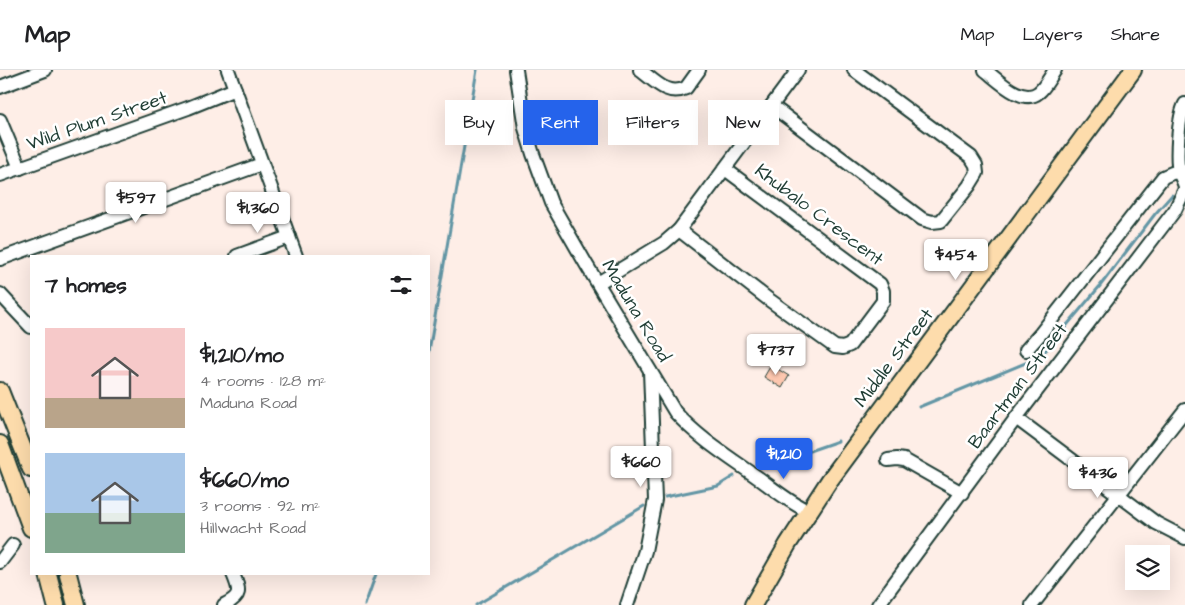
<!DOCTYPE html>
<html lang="en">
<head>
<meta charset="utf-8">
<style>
  :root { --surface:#fff; --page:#f6f6f6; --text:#202124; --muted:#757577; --line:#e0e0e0; --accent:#2563eb }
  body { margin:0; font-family:"Architects Daughter",sans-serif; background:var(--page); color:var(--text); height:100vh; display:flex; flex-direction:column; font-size:19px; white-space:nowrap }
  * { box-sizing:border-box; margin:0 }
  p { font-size:16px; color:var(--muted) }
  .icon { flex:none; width:28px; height:28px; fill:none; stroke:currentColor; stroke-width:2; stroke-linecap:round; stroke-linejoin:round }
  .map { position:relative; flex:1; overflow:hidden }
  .sheet { position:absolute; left:30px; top:185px; width:400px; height:320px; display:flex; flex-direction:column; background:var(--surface); border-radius:0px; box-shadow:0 5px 20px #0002 }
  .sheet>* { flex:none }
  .hud { position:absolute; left:445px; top:30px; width:475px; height:45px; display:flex; gap:10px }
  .buttons { position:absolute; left:1125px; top:475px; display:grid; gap:10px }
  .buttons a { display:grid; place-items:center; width:45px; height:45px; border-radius:0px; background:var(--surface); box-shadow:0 5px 20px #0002; font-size:25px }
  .price { position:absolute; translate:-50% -42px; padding:0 11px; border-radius:5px; background:#fff; color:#222; font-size:16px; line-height:32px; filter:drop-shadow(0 1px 2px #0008) }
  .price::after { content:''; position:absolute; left:50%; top:30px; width:15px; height:11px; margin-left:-8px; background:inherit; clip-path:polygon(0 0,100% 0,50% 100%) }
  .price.current { background:var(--accent); color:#fff }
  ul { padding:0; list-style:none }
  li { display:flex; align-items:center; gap:15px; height:125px; padding:0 15px }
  li span { display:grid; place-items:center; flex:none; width:140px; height:100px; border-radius:0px; color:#555 }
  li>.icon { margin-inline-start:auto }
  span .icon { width:60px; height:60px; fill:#fffc; stroke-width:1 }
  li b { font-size:21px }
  h2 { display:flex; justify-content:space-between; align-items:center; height:60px; padding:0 15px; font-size:21px }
  .chip { padding:0 18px; border-radius:0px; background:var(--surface); box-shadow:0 5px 20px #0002; font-size:18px; line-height:45px }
  .chip.current { background:var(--accent); color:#fff }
  header { display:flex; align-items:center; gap:30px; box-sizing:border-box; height:70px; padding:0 25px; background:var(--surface); border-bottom:1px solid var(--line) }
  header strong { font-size:24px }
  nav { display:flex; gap:28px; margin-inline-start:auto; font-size:18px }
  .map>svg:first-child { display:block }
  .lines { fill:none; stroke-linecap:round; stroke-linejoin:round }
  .stream { stroke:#6396a5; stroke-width:3 }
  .building { fill:#fdc7af; stroke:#1f3d34 }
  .minor-casing { stroke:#1f3d34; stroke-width:16 }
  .major-casing { stroke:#1f3d34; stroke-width:20 }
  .minor { stroke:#fff; stroke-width:12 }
  .major { stroke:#fddcac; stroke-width:16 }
  .labels { text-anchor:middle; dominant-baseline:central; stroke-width:5; stroke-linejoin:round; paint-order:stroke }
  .street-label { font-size:19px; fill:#1f3d34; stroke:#fff }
</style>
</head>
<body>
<header>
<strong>Map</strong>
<nav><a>Map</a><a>Layers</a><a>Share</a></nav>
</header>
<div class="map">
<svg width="1185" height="535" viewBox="0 0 1185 535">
  <rect width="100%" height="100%" fill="#feeee7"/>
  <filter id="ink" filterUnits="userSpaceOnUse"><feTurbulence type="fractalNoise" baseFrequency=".02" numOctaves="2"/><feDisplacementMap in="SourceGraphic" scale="10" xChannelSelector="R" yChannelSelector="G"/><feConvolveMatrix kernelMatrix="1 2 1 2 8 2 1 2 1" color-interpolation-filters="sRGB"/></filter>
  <g filter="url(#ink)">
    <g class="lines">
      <g class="stream">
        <path d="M429 282 477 0"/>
        <path d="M919 337 1040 287 1100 216 1155 144 1172 125"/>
        <path d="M772 394 838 371"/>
        <path d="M665 427 718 416 734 406"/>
        <path d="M365 535 376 504"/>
        <path d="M476 535 644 436"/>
      </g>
    </g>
    <path class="building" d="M771 295 789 306 782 318 764 307Z"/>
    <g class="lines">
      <defs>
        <g id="minor">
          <path d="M228 0 296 186"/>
          <path d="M516 0 525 58 533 84 551 133 586 194 675 342C698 368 729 387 757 407 774 419 790 433 808 441"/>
          <path d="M640 0C654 10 667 27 686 18L699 0"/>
          <path d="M985 0C998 10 1023 36 1039 22 1045 17 1050 7 1055 0"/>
          <path d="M0 17 45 0"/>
          <path d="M1185 34C1178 47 1176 88 1179 102 1181 107 1184 112 1185 117"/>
          <path d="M772 36 922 149 932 152 941 151 969 116 977 103 976 95 971 87 854 0"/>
          <path d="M0 50 20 98"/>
          <path d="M0 105 188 38 235 19"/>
          <path d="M679 160 768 229 835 277 843 278 850 275 883 231V221L880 214 725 99"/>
          <path d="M237 186 289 167"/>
          <path d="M0 189 262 94"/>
          <path d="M598 213 664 173 679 160 798 0"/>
          <path d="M0 224 31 257"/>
          <path d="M1026 280 1041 263 1163 107 1172 103 1185 101"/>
          <path d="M1016 348 1156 453 1185 468"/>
          <path d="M888 390 897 389 904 390 962 423"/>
          <path d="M0 492 13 475"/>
          <path d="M224 535C242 526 240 521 233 504"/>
          <path d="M627 535 645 481 655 430 650 301"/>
          <path d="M878 535 1016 348 1175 140 1185 119"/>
          <path d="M1032 535 1185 340"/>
        </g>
        <g id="major">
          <path d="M0 321 31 399"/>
          <path d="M0 374 31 458"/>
          <path d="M48 504 56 535"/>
          <path d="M68 504 76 535"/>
          <path d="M753 535 788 474 829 411 1133 0"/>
        </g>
      </defs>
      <use href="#minor" class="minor-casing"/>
      <use href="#major" class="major-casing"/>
      <use href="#minor" class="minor"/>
      <use href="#major" class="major"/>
    </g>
  </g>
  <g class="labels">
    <g class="street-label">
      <text transform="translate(97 51) rotate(-19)">Wild Plum Street</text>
      <text transform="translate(819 145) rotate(37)">Khubalo Crescent</text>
      <text transform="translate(636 241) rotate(59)">Maduna Road</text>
      <text transform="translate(894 288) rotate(-53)">Middle Street</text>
      <text transform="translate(1018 316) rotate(-53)">Baartman Street</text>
    </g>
  </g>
</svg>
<div class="buttons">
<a><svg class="icon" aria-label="layers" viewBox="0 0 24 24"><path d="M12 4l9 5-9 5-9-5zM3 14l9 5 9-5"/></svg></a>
</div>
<b class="price" style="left:136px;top:154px">$597</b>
<b class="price" style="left:258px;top:164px">$1,360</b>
<b class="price" style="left:956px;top:211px">$454</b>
<b class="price" style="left:776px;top:306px">$737</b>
<b class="price current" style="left:784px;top:410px">$1,210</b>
<b class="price" style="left:641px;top:418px">$660</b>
<b class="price" style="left:1098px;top:429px">$436</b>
<div class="hud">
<a class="chip">Buy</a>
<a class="chip current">Rent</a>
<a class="chip">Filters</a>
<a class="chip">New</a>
</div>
<section class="sheet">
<h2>7 homes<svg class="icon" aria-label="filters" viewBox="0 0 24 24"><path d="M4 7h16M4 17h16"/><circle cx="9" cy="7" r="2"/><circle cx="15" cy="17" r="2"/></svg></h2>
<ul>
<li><span style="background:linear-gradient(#f6c9c9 70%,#b9a48a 0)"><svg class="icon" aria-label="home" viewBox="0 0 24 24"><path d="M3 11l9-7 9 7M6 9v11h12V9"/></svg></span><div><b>$1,210/mo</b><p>4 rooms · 128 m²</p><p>Maduna Road</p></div></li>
<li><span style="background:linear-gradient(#a9c7e8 60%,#7fa58c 0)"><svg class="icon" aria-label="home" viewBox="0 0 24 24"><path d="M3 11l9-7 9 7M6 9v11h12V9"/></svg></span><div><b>$660/mo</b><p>3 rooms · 92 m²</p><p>Hillwacht Road</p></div></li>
</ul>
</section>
</div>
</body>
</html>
